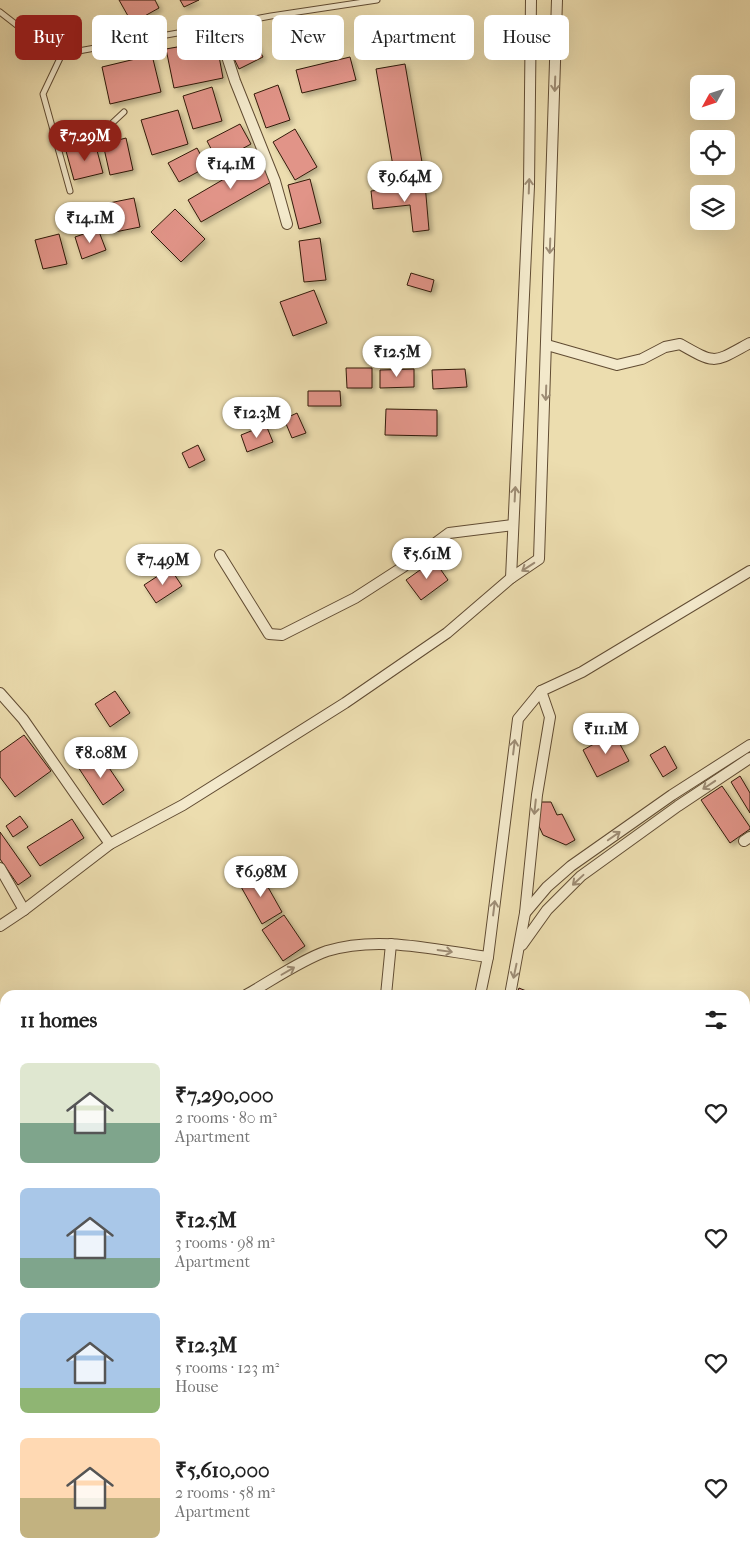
<!DOCTYPE html>
<html lang="en">
<head>
<meta charset="utf-8">
<style>
  :root { --surface:#fff; --page:#f2f2f2; --text:#222; --muted:#767676; --accent:#8f2418 }
  body { margin:0; font-family:"IM FELL French Canon",serif; background:var(--page); color:var(--text); height:100vh; display:flex; flex-direction:column; font-size:19px; white-space:nowrap }
  * { box-sizing:border-box; margin:0 }
  p { font-size:16px; color:var(--muted) }
  .icon { flex:none; width:28px; height:28px; fill:none; stroke:currentColor; stroke-width:2; stroke-linecap:round; stroke-linejoin:round }
  .map { position:relative; flex:1; overflow:hidden }
  .details { position:absolute; left:0px; top:990px; width:750px; height:570px; display:flex; flex-direction:column; background:var(--surface); border-radius:15px 15px 0 0; box-shadow:0 5px 20px #0002 }
  .details>* { flex:none }
  .hud { position:absolute; left:15px; top:15px; width:720px; height:45px; display:flex; gap:10px }
  .needle { width:32px; rotate:230deg }
  .buttons { position:absolute; left:690px; top:75px; display:grid; gap:10px }
  .buttons a { display:grid; place-items:center; width:45px; height:45px; border-radius:8px; background:var(--surface); box-shadow:0 5px 20px #0002; font-size:25px }
  .price { position:absolute; translate:-50% -42px; padding:0 11px; border-radius:18px; background:#fff; color:#222; font-size:16px; line-height:32px; filter:drop-shadow(0 1px 2px #0008) }
  .price::after { content:''; position:absolute; left:50%; top:30px; width:15px; height:11px; margin-left:-8px; background:inherit; clip-path:polygon(0 0,100% 0,50% 100%) }
  .price.current { background:var(--accent); color:#fff }
  ul { padding:0; list-style:none }
  li { display:flex; align-items:center; gap:15px; height:125px; padding:0 20px }
  li span { display:grid; place-items:center; flex:none; width:140px; height:100px; border-radius:8px; color:#555 }
  li>.icon { margin-inline-start:auto }
  span .icon { width:60px; height:60px; fill:#fffc; stroke-width:1 }
  li b { font-size:21px }
  h2 { display:flex; justify-content:space-between; align-items:center; height:60px; padding:0 20px; font-size:21px }
  .chip { padding:0 18px; border-radius:8px; background:var(--surface); box-shadow:0 5px 20px #0002; font-size:18px; line-height:45px }
  .chip.current { background:var(--accent); color:#fff }
  .map>svg:first-child { display:block }
  .building { fill:#e19488; stroke:#331b0a; filter:url(#shadow) }
  .lines { fill:none; stroke-linecap:round; stroke-linejoin:round }
  .lane-casing { stroke:#614c33; stroke-width:7 }
  .street-casing { stroke:#614c33; stroke-width:12 }
  .secondary-casing { stroke:#331b0a; stroke-width:16 }
  .primary-casing { stroke:#331b0a; stroke-width:17 }
  .lane { stroke:#f3e9cb; stroke-width:5 }
  .street { stroke:#f3e9cb; stroke-width:10 }
  .secondary { stroke:#f3e9cb; stroke-width:14 }
  .primary { stroke:#e6be78; stroke-width:15 }
  .oneway { stroke:#9d8c74 }
</style>
</head>
<body>
<div class="map">
<svg width="750" height="1560" viewBox="0 0 750 1560">
  <defs>
    <filter id="shadow"><feDropShadow dx="3" dy="3" stdDeviation="2.5" flood-color="#0004"/></filter>
  </defs>
  <rect width="100%" height="100%" fill="#ecddaf"/>
  <filter id="stains"><feTurbulence type="fractalNoise" baseFrequency=".004" numOctaves="4"/><feColorMatrix values="0 0 0 0 .2 0 0 0 0 .09 0 0 0 0 .02 0 0 0 .5 -.17"/></filter>
  <radialGradient id="worn" r=".72"><stop offset=".6" stop-color="#630" stop-opacity="0"/><stop offset="1" stop-color="#630" stop-opacity=".3"/></radialGradient>
  <g class="building">
    <path d="M119 0H155L159 8 132 23Z"/>
    <path d="M180 0H199L184 7Z"/>
    <path d="M251 34 263 57 239 69 228 46Z"/>
    <path d="M216 40 223 78 174 88 166 49Z"/>
    <path d="M152 55 161 92 110 104 102 67Z"/>
    <path d="M350 57 356 80 302 93 296 70Z"/>
    <path d="M405 64 422 162 393 166 376 69Z"/>
    <path d="M278 85 290 120 266 128 254 94Z"/>
    <path d="M212 87 222 121 193 129 183 96Z"/>
    <path d="M178 110 188 144 152 155 141 120Z"/>
    <path d="M240 124 251 144 218 162 207 141Z"/>
    <path d="M295 129 317 167 295 180 273 142Z"/>
    <path d="M126 138 133 170 110 175 103 144Z"/>
    <path d="M95 143 103 173 74 180 66 151Z"/>
    <path d="M197 148 207 167 179 182 168 163Z"/>
    <path d="M260 158 273 181 201 222 188 200Z"/>
    <path d="M310 179 321 223 299 229 288 185Z"/>
    <path d="M425 184 429 230 413 232 410 205 373 209 371 191Z"/>
    <path d="M134 198 140 227 110 233 104 204Z"/>
    <path d="M95 203 99 221 76 226 72 207Z"/>
    <path d="M175 209 205 239 181 262 151 232Z"/>
    <path d="M98 229 106 250 82 259 75 237Z"/>
    <path d="M59 234 67 264 43 269 35 240Z"/>
    <path d="M320 238 326 280 304 282 299 241Z"/>
    <path d="M411 273 434 280 431 292 407 285Z"/>
    <path d="M314 290 327 323 293 336 280 302Z"/>
    <path d="M346 368H372V388H347Z"/>
    <path d="M414 369V387L380 388V370Z"/>
    <path d="M465 369 467 387 433 389 432 370Z"/>
    <path d="M308 391H340L341 406H308Z"/>
    <path d="M386 409 437 410V436L385 435Z"/>
    <path d="M297 413 306 433 292 438 284 419Z"/>
    <path d="M266 425 273 442 247 452 241 435Z"/>
    <path d="M198 445 205 460 189 468 182 453Z"/>
    <path d="M434 560 448 580 421 600 406 580Z"/>
    <path d="M170 568 182 586 156 603 144 585Z"/>
    <path d="M115 691 130 713 110 727 95 704Z"/>
    <path d="M614 733 629 761 597 777 583 750Z"/>
    <path d="M24 735 51 771 15 797 0 777V752Z"/>
    <path d="M665 746 677 768 663 777 650 755Z"/>
    <path d="M99 753 124 790 103 805 78 767Z"/>
    <path d="M740 776 750 793V813L731 782Z"/>
    <path d="M722 786 750 827V829L730 843 701 800Z"/>
    <path d="M538 802H551L557 815 562 814 575 840 566 845 543 835 538 824Z"/>
    <path d="M20 816 28 827 13 837 6 826Z"/>
    <path d="M72 819 84 838 40 866 27 847Z"/>
    <path d="M0 832 31 876 18 885 0 859Z"/>
    <path d="M260 873 282 912 262 924 240 885Z"/>
    <path d="M284 915 305 946 283 961 262 930Z"/>
    <path d="M519 988 536 995H516Z"/>
    <rect x="745" y="1075" width="5" height="16"/>
    <path d="M746 1098 750 1101V1120L745 1117Z"/>
  </g>
  <g class="lines">
    <defs>
      <g id="lane">
        <path d="M0 12 41 44 62 54 271 16 377 0"/>
        <path d="M62 54 43 94 70 191"/>
        <path d="M56 142 108 127 124 112"/>
      </g>
      <g id="street">
        <path d="M217 26 235 81 275 181 287 224"/>
        <path d="M547 345 617 365 642 359 665 347 680 344C717 365 713 363 750 343"/>
        <path d="M220 555 269 634 282 635 355 598 403 567 449 533 513 525"/>
        <path d="M511 578 529 186 531 0"/>
        <path d="M0 693 23 719 110 844"/>
        <path d="M744 841 750 837"/>
        <path d="M0 868 24 910"/>
        <path d="M525 913 547 887 571 866 672 795 750 745"/>
        <path d="M0 926 24 910 110 844 183 805 345 703 447 633 511 578 539 559 557 0"/>
        <path d="M522 945 547 910 581 876 678 806 750 758"/>
        <path d="M246 995C271 981 301 960 327 951 379 935 435 950 488 957"/>
        <path d="M386 995 391 944"/>
        <path d="M480 995 488 957 518 719 541 691 582 672 750 571"/>
        <path d="M510 995 525 913 537 795 550 717 541 691"/>
        <path d="M745 1024H750"/>
        <path d="M0 1161 5 1157"/>
      </g>
      <g id="secondary">
        <path d="M745 1553H750"/>
        <path d="M430 1555H501"/>
        <path d="M394 1560 401 1555"/>
      </g>
      <path id="primary" d="M420 1560V1555"/>
    </defs>
    <use href="#lane" class="lane-casing"/>
    <use href="#street" class="street-casing"/>
    <use href="#secondary" class="secondary-casing"/>
    <use href="#primary" class="primary-casing"/>
    <use href="#lane" class="lane"/>
    <use href="#street" class="street"/>
    <use href="#secondary" class="secondary"/>
    <use href="#primary" class="primary"/>
  </g>
  <defs><path id="oneway-shaft" d="M-6 0H5M1.5-3L5.5 0L1.5 3" fill="none" stroke-width="1.6" stroke-linecap="round" stroke-linejoin="round" transform="scale(1.25)"/></defs>
  <g class="oneway">
    <use href="#oneway-shaft" transform="translate(555 84) rotate(92)"/>
    <use href="#oneway-shaft" transform="translate(529 186) rotate(-88)"/>
    <use href="#oneway-shaft" transform="translate(550 246) rotate(92)"/>
    <use href="#oneway-shaft" transform="translate(546 393) rotate(92)"/>
    <use href="#oneway-shaft" transform="translate(515 494) rotate(-87)"/>
    <use href="#oneway-shaft" transform="translate(528 567) rotate(147)"/>
    <use href="#oneway-shaft" transform="translate(514 747) rotate(-83)"/>
    <use href="#oneway-shaft" transform="translate(709 785) rotate(146)"/>
    <use href="#oneway-shaft" transform="translate(535 807) rotate(96)"/>
    <use href="#oneway-shaft" transform="translate(614 836) rotate(-35)"/>
    <use href="#oneway-shaft" transform="translate(578 880) rotate(137)"/>
    <use href="#oneway-shaft" transform="translate(494 908) rotate(-83)"/>
    <use href="#oneway-shaft" transform="translate(445 951) rotate(8)"/>
    <use href="#oneway-shaft" transform="translate(288 971) rotate(-30)"/>
    <use href="#oneway-shaft" transform="translate(515 971) rotate(102)"/>
  </g>
  <rect width="100%" height="100%" filter="url(#stains)"/>
  <rect width="100%" height="100%" fill="url(#worn)"/>
</svg>
<div class="buttons">
<a><svg class="needle" viewBox="-14 -14 28 28"><path d="M0-13l5 13h-10z" fill="#e53935"/><path d="M0 13l5-13h-10z" fill="#767676"/></svg></a>
<a><svg class="icon" aria-label="locate" viewBox="0 0 24 24"><circle cx="12" cy="12" r="6"/><path d="M12 2v4M12 18v4M2 12h4M18 12h4"/></svg></a>
<a><svg class="icon" aria-label="layers" viewBox="0 0 24 24"><path d="M12 4l9 5-9 5-9-5zM3 14l9 5 9-5"/></svg></a>
</div>
<b class="price current" style="left:85px;top:162px">₹7.29M</b>
<b class="price" style="left:231px;top:190px">₹14.1M</b>
<b class="price" style="left:405px;top:203px">₹9.64M</b>
<b class="price" style="left:90px;top:244px">₹14.1M</b>
<b class="price" style="left:397px;top:378px">₹12.5M</b>
<b class="price" style="left:257px;top:439px">₹12.3M</b>
<b class="price" style="left:427px;top:580px">₹5.61M</b>
<b class="price" style="left:163px;top:586px">₹7.49M</b>
<b class="price" style="left:606px;top:755px">₹11.1M</b>
<b class="price" style="left:101px;top:779px">₹8.08M</b>
<b class="price" style="left:261px;top:898px">₹6.98M</b>
<div class="hud">
<a class="chip current">Buy</a>
<a class="chip">Rent</a>
<a class="chip">Filters</a>
<a class="chip">New</a>
<a class="chip">Apartment</a>
<a class="chip">House</a>
</div>
<section class="details">
<h2>11 homes<svg class="icon" aria-label="filters" viewBox="0 0 24 24"><path d="M4 7h16M4 17h16"/><circle cx="9" cy="7" r="2"/><circle cx="15" cy="17" r="2"/></svg></h2>
<ul>
<li><span style="background:linear-gradient(#dfe7d0 60%,#7fa58c 0)"><svg class="icon" aria-label="home" viewBox="0 0 24 24"><path d="M3 11l9-7 9 7M6 9v11h12V9"/></svg></span><div><b>₹7,290,000</b><p>2 rooms · 80 m²</p><p>Apartment</p></div><svg class="icon" aria-label="heart" viewBox="0 0 24 24"><path d="M12 20l-8-8c-3-5 5-10 8-4 3-6 11-1 8 4z"/></svg></li>
<li><span style="background:linear-gradient(#a9c7e8 70%,#7fa58c 0)"><svg class="icon" aria-label="home" viewBox="0 0 24 24"><path d="M3 11l9-7 9 7M6 9v11h12V9"/></svg></span><div><b>₹12.5M</b><p>3 rooms · 98 m²</p><p>Apartment</p></div><svg class="icon" aria-label="heart" viewBox="0 0 24 24"><path d="M12 20l-8-8c-3-5 5-10 8-4 3-6 11-1 8 4z"/></svg></li>
<li><span style="background:linear-gradient(#a9c7e8 75%,#8fb573 0)"><svg class="icon" aria-label="home" viewBox="0 0 24 24"><path d="M3 11l9-7 9 7M6 9v11h12V9"/></svg></span><div><b>₹12.3M</b><p>5 rooms · 123 m²</p><p>House</p></div><svg class="icon" aria-label="heart" viewBox="0 0 24 24"><path d="M12 20l-8-8c-3-5 5-10 8-4 3-6 11-1 8 4z"/></svg></li>
<li><span style="background:linear-gradient(#ffd9b3 60%,#c2b280 0)"><svg class="icon" aria-label="home" viewBox="0 0 24 24"><path d="M3 11l9-7 9 7M6 9v11h12V9"/></svg></span><div><b>₹5,610,000</b><p>2 rooms · 58 m²</p><p>Apartment</p></div><svg class="icon" aria-label="heart" viewBox="0 0 24 24"><path d="M12 20l-8-8c-3-5 5-10 8-4 3-6 11-1 8 4z"/></svg></li>
</ul>
</section>
</div>
</body>
</html>
